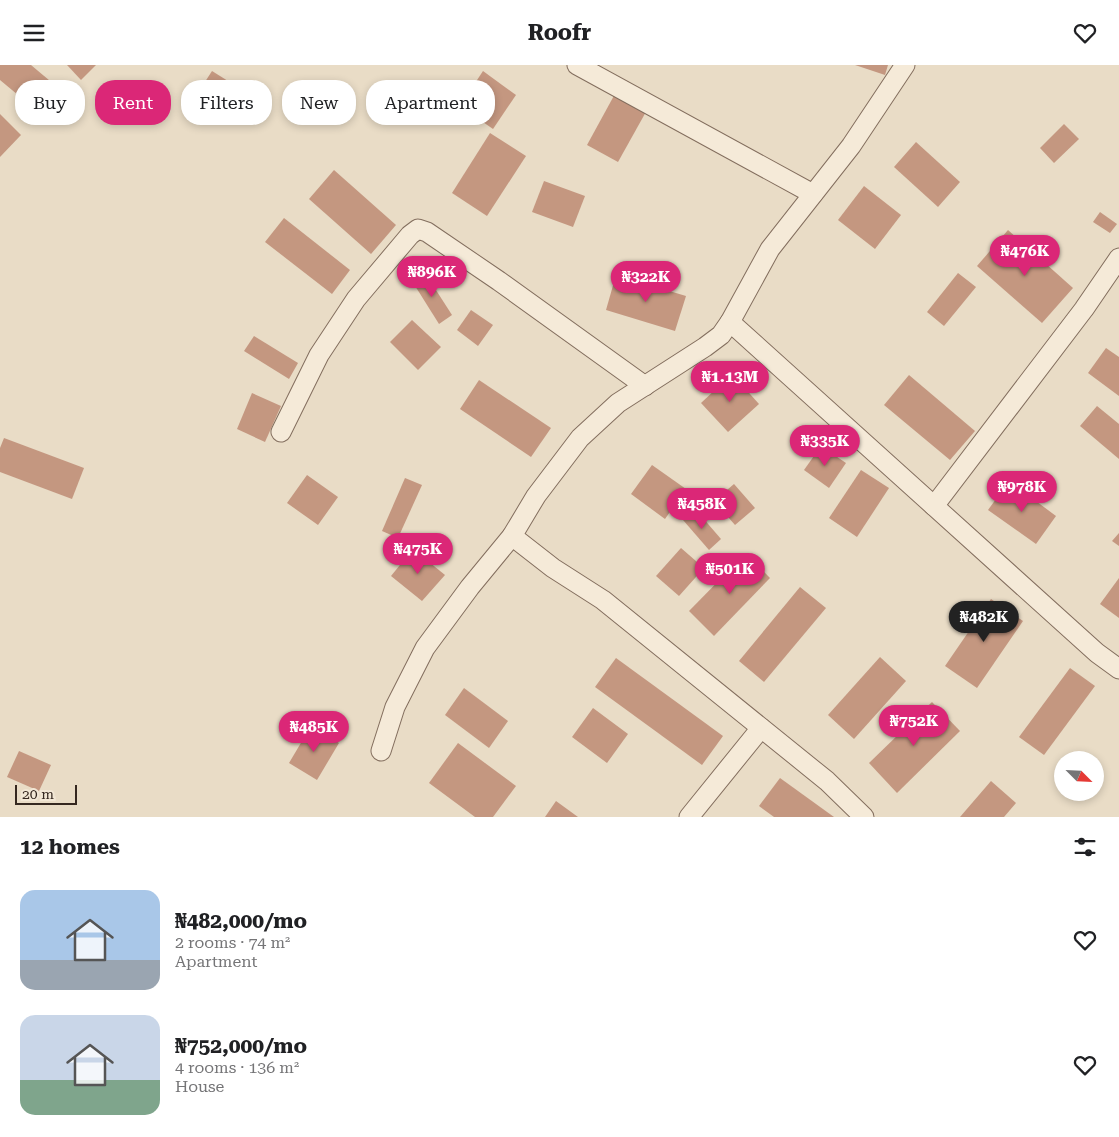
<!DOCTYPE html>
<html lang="en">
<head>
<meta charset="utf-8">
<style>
  :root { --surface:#fff; --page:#f2f2f2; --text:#202124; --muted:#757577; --accent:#db2777 }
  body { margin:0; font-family:"Roboto Serif",serif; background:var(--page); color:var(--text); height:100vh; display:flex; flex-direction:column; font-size:19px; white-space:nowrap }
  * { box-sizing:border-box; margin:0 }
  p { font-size:16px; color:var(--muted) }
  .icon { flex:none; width:28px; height:28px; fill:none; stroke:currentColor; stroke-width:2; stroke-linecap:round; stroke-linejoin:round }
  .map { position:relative; height:752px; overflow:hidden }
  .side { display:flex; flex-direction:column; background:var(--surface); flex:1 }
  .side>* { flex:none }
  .top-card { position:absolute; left:15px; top:15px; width:500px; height:45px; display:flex; gap:10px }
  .needle { width:32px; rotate:114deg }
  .controls { position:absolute; left:1054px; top:686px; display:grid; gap:10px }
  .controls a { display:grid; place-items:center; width:50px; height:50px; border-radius:50%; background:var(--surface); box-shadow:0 2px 8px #0003; font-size:25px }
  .scale { position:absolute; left:15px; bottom:12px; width:62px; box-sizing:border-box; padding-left:5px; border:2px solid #352820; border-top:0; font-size:14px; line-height:18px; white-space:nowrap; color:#352820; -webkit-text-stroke:4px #f2e7d5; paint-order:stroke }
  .price { position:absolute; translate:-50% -42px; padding:0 11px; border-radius:18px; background:var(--accent); color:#fff; font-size:16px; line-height:32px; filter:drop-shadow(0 1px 2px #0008) }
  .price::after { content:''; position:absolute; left:50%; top:30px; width:15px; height:11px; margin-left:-8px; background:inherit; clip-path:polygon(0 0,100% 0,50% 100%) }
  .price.active { background:#222; color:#fff }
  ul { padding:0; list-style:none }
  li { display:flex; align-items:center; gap:15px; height:125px; padding:0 20px }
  li span { display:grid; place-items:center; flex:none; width:140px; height:100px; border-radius:15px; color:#555 }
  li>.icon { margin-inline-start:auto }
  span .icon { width:60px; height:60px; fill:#fffc; stroke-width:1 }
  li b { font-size:21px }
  h2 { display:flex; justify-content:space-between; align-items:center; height:60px; padding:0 20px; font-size:21px }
  .pill { padding:0 18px; border-radius:20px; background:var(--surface); box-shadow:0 2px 8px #0003; font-size:18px; line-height:45px }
  .pill.active { background:var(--accent); color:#fff }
  header { display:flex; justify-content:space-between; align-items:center; height:65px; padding:0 20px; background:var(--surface); font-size:22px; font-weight:700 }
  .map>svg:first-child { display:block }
  .building { fill:#c49780 }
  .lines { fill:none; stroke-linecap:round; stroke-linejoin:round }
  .minor-casing { stroke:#836e5e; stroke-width:21 }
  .minor { stroke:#f5ead8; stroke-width:19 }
</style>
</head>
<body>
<header><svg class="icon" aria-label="menu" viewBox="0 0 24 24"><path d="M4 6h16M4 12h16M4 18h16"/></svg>Roofr<svg class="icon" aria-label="heart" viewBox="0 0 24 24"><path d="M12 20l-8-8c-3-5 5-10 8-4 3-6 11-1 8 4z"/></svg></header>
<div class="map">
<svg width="1119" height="752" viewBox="0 0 1119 752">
  <rect width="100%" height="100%" fill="#e9dcc6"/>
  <g class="building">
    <path d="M0 0H31L56 21 36 45 0 15Z"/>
    <path d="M67 0H96L81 15Z"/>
    <path d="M855 0H888L885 10Z"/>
    <path d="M212 6 244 26 234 41 203 20Z"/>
    <path d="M483 6 516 30 493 64 460 41Z"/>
    <path d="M616 27 647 45 618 97 587 80Z"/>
    <path d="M0 49 21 70 0 92Z"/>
    <path d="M1064 59 1079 74 1054 98 1040 83Z"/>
    <path d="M490 68 526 91 487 151 452 128Z"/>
    <path d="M916 77 960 117 938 142 894 102Z"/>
    <path d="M334 105 396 160 371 189 309 134Z"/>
    <path d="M544 116 585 131 573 162 532 147Z"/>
    <path d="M864 121 901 150 875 184 838 155Z"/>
    <path d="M1100 147 1117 159 1110 168 1093 157Z"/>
    <path d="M284 153 350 205 332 229 265 177Z"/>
    <path d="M1008 165 1073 223 1042 258 977 201Z"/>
    <path d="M425 208 452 250 439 259 412 216Z"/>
    <path d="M958 208 976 222 944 261 927 247Z"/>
    <path d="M616 210 686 231 675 266 606 245Z"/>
    <path d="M471 245 493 260 478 281 457 265Z"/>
    <path d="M412 255 441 282 418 305 390 277Z"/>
    <path d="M254 271 298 298 289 314 244 286Z"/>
    <path d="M1106 283 1119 292V331L1088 308Z"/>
    <path d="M732 309 759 339 728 367 701 338Z"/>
    <path d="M909 310 975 366 950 395 884 340Z"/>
    <path d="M479 315 551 363 531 392 460 344Z"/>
    <path d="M252 328 281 341 265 377 237 364Z"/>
    <path d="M1097 341 1119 359V394L1080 361Z"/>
    <path d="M4 373 84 403 72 434 0 407V383Z"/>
    <path d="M821 381 846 398 829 423 804 405Z"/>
    <path d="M652 400 686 424 665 454 631 429Z"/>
    <path d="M861 405 889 423 857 472 829 453Z"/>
    <path d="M307 410 338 432 318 460 287 438Z"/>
    <path d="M405 413 422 420 398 473 382 466Z"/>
    <path d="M1009 416 1056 451 1036 479 988 445Z"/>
    <path d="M734 419 755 443 735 460 714 436Z"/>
    <path d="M696 445 721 474 709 485 683 455Z"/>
    <path d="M1119 468V481L1112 476Z"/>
    <path d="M681 483 704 503 679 531 656 511Z"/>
    <path d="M413 484 445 510 422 536 391 511Z"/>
    <path d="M746 488 770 513 714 571 689 546Z"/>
    <path d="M1119 513V553L1100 539Z"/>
    <path d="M800 522 826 543 764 617 739 596Z"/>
    <path d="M991 534 1023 556 977 623 945 601Z"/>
    <path d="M880 592 906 616 854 674 828 650Z"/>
    <path d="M616 593 723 671 702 700 595 622Z"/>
    <path d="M1070 603 1095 621 1044 690 1019 672Z"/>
    <path d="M464 623 508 656 489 683 445 650Z"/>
    <path d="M932 637 960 666 897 728 869 698Z"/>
    <path d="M593 643 628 669 607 698 572 672Z"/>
    <path d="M311 661 339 678 317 715 289 698Z"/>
    <path d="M458 678 516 721 493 752H475L429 718Z"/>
    <path d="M19 686 51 700 39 726 7 712Z"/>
    <path d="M780 713 834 752H774L759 741Z"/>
    <path d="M991 716 1016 738 1004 752H960Z"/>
    <path d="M556 736 578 752H545Z"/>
  </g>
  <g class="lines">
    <defs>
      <g id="minor">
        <path d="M577 0 813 129"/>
        <path d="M905 0 851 81 770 184 730 257 1097 588 1119 604"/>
        <path d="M281 367 319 290 356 234 410 170 418 164 427 167 499 216 645 321"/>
        <path d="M934 441 1084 244 1119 193"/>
        <path d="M512 471 553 503 603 535 827 716 864 752"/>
        <path d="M381 686 395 642 425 583 470 522 512 471 536 431 580 373 618 338 705 282 721 270 730 257"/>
        <path d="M689 752 761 663"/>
      </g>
    </defs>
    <use href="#minor" class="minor-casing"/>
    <use href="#minor" class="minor"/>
  </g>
</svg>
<div class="controls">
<a><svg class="needle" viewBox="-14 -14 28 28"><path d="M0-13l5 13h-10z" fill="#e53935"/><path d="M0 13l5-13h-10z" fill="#757577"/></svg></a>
</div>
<div class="scale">20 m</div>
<b class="price" style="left:1025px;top:212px">₦476K</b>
<b class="price" style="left:432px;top:233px">₦896K</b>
<b class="price" style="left:646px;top:238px">₦322K</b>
<b class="price" style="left:730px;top:338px">₦1.13M</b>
<b class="price" style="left:825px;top:402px">₦335K</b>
<b class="price" style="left:1022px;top:448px">₦978K</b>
<b class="price" style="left:702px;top:465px">₦458K</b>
<b class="price" style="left:418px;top:510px">₦475K</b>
<b class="price" style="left:730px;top:530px">₦501K</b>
<b class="price active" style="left:984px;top:578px">₦482K</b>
<b class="price" style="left:914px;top:682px">₦752K</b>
<b class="price" style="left:314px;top:688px">₦485K</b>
<div class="top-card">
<a class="pill">Buy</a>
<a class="pill active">Rent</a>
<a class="pill">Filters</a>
<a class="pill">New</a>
<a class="pill">Apartment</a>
</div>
</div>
<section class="side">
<h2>12 homes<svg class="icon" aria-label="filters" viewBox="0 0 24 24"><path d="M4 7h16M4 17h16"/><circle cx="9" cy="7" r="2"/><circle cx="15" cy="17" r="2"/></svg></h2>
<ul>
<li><span style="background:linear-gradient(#a9c7e8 70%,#9aa5b1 0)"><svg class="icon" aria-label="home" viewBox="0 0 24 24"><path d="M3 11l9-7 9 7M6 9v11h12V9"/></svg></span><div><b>₦482,000/mo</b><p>2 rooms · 74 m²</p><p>Apartment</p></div><svg class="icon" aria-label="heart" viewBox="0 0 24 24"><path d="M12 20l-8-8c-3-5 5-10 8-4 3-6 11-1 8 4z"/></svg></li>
<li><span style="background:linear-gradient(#c9d6e8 65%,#7fa58c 0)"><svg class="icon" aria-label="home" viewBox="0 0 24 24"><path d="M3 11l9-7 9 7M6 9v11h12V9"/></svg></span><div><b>₦752,000/mo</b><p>4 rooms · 136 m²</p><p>House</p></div><svg class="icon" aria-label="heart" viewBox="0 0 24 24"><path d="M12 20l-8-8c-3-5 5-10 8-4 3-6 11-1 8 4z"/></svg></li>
</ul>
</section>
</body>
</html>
